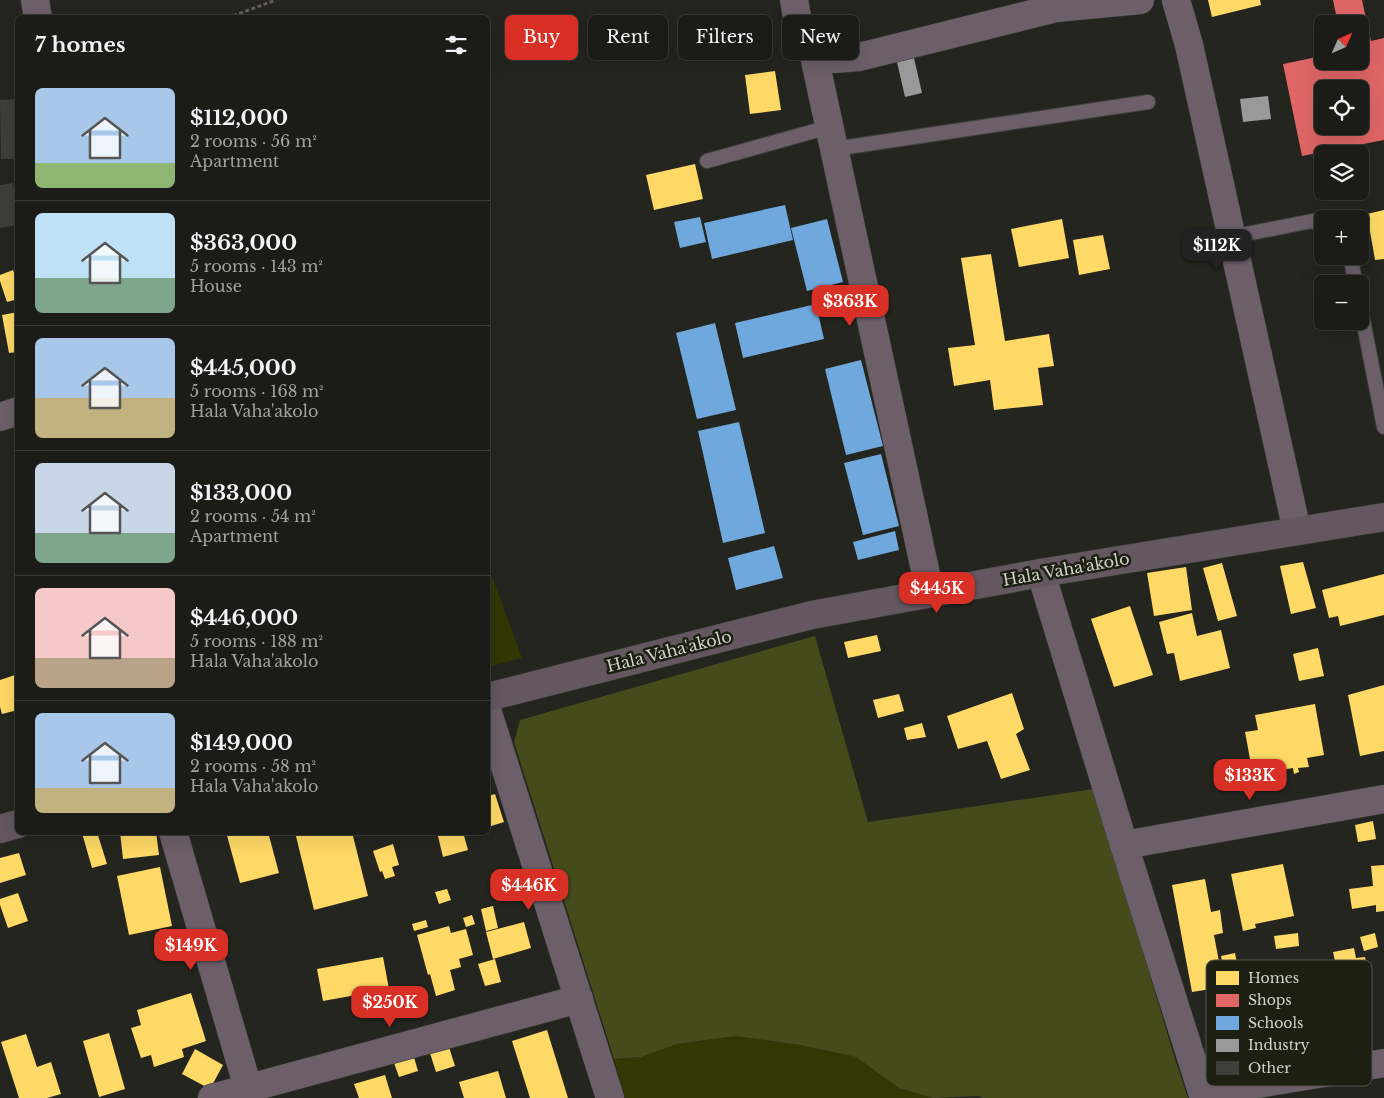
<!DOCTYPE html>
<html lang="en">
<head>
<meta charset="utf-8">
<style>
  :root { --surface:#1b1c17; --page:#282924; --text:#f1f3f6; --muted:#a0a1a1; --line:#393a36; --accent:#d93025 }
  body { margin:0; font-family:"Libre Baskerville",serif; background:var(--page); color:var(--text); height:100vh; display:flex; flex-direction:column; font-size:19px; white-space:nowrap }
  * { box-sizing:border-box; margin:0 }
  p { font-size:16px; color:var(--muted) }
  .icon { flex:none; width:28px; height:28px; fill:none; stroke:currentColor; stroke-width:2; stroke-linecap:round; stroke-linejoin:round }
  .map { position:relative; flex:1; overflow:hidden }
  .drawer { position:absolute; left:15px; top:15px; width:475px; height:820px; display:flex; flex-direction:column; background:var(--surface); border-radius:8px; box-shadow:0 5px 20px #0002,0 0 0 1px var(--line) }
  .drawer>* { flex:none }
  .guide { position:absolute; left:505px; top:15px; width:475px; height:45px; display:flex; gap:10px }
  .needle { width:32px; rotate:45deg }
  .buttons { position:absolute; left:1314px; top:15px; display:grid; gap:10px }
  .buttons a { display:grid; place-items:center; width:55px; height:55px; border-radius:8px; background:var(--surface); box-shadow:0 5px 20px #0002,0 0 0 1px var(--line); font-size:25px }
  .price { position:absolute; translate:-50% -42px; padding:0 11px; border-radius:10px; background:var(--accent); color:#fff; font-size:16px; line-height:32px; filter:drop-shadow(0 1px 2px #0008) }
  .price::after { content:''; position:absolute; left:50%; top:30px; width:15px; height:11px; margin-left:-8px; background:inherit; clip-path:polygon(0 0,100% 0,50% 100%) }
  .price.selected { background:#222; color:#fff }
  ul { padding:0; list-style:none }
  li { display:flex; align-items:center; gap:15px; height:125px; padding:0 20px }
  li+li { border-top:1px solid var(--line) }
  li span { display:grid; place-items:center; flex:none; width:140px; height:100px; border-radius:8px; color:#555 }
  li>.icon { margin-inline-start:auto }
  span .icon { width:60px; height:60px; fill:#fffc; stroke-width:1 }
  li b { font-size:21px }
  h2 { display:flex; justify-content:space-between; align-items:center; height:60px; padding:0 20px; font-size:21px }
  .tag { padding:0 18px; border-radius:8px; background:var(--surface); box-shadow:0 5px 20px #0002,0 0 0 1px var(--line); font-size:18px; line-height:45px }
  .tag.selected { background:var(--accent); color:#fff }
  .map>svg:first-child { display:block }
  .green { fill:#323704 }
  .forest { fill:#464b1c }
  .homes { fill:#ffd966 }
  .shops { fill:#e06666; fill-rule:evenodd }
  .schools { fill:#6fa8dc }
  .industry { fill:#999 }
  .building { fill:#3e3f39 }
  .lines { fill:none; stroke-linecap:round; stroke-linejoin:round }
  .lane-casing { stroke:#3f403b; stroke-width:16 }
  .street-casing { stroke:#3f403b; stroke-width:29 }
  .secondary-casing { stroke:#3f403b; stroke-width:29 }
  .path { stroke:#655d62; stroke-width:3; stroke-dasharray:4 2.5; stroke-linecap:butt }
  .lane { stroke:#6c5f6a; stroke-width:14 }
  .street { stroke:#6c5f6a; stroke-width:28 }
  .secondary { stroke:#645760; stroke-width:28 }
  .labels { text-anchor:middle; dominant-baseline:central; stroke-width:5; stroke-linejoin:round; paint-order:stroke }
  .street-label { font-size:16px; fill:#d1d3cb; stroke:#1d1f13 }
  .key { fill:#1d1f13; stroke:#53554a; stroke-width:1 }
  .key-label { font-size:14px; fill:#d1d3cb }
</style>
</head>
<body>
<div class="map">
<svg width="1384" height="1098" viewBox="0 0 1384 1098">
  <rect width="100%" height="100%" fill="#24251f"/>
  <g class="green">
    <path d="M488 565 522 658 488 667Z"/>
    <path d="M736 1036 800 1045 856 1057 899 1088 933 1098H625L614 1059 641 1057 677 1044Z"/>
  </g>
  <path class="forest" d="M815 636 868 822 1094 789 1175 1059 1188 1098H983L979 1096 933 1098 899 1088 856 1057 800 1045 736 1036 677 1044 641 1057 614 1059 514 742 520 720Z"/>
  <g class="homes">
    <path d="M1208 0H1260L1261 5 1212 17Z"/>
    <path d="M775 71 781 110 750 114 745 75Z"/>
    <path d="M695 164 703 199 654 210 646 175Z"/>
    <path d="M1384 210V259L1375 260 1367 214Z"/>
    <path d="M1062 219 1069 258 1019 267 1011 229Z"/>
    <path d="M1103 235 1110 269 1079 275 1073 240Z"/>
    <path d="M991 254 1005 341 1049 334 1054 366 1038 368 1043 405 994 410 990 380 954 386 948 348 975 345 961 258Z"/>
    <path d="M13 270 18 285V299L7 302 0 281V275Z"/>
    <path d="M18 312V352L9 353 2 315Z"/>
    <path d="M1303 562 1316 608 1291 614 1280 566Z"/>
    <path d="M1222 563 1237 616 1218 621 1203 568Z"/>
    <path d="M1186 567 1192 610 1154 616 1147 573Z"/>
    <path d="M1384 574V615L1340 626 1338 616 1329 618 1322 590Z"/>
    <path d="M1130 606 1153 675 1114 687 1091 619Z"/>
    <path d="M1192 613 1197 636 1221 630 1230 668 1180 681 1174 653 1167 654 1159 622Z"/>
    <path d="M877 635 881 651 848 658 844 642Z"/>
    <path d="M1318 648 1324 676 1299 681 1293 654Z"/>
    <path d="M18 674V710L2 714 0 707V680Z"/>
    <path d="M1384 685V751L1360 756 1348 695Z"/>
    <path d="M1012 693 1024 729 1016 734 1030 770 1001 779 987 741 958 749 947 716Z"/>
    <path d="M899 694 904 711 878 718 873 700Z"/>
    <path d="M1315 704 1324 755 1307 758 1309 767 1298 768 1299 772 1294 774 1293 768 1253 775 1245 732 1258 730 1255 715Z"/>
    <path d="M922 723 926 737 907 740 904 728Z"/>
    <path d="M495 794 504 822 488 827V796Z"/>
    <path d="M1373 821 1376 839 1358 842 1355 825Z"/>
    <path d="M97 832 107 864 92 868 82 833Z"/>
    <path d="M120 832H156L159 855 123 859Z"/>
    <path d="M226 832H268L279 873 240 883Z"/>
    <path d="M295 832H352L368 896 314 910Z"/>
    <path d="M437 832H463L468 850 443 857Z"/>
    <path d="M393 844 399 865 392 867 395 876 385 879 382 871 380 872 373 851Z"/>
    <path d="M19 853 26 875 0 883V858Z"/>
    <path d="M1283 864 1294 916 1255 924 1256 928 1243 931 1231 874Z"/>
    <path d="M1384 865V911L1376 912V905L1352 909 1349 889 1373 886 1371 866Z"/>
    <path d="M160 867 172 926 129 935 117 876Z"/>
    <path d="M1205 879 1211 912 1220 910 1223 933 1214 935 1220 967 1213 968 1217 988 1192 992 1172 885Z"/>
    <path d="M447 889 451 900 439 904 435 892Z"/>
    <path d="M18 893 28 921 8 928 0 905V899Z"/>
    <path d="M493 906 498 928 486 931 481 909Z"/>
    <path d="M472 915 475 924 466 927 463 918Z"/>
    <path d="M426 920 428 927 414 931 412 924Z"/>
    <path d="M524 922 531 948 493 959 486 932Z"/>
    <path d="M449 926 451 933 466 929 473 955 459 959 461 967 450 970 455 990 436 996 430 974 428 975 417 935Z"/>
    <path d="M1298 933 1299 946 1276 949 1274 936Z"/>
    <path d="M1375 933 1378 947 1364 951 1360 937Z"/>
    <path d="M1354 948 1356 958 1365 957 1368 974 1357 976 1356 972 1338 975 1333 952Z"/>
    <path d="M1235 953 1238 968 1224 971 1221 956Z"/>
    <path d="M383 957 389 989 323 1001 317 969Z"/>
    <path d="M495 959 501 982 485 986 478 964Z"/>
    <path d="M191 993 206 1041 182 1049 184 1057 154 1067 151 1055 141 1058 131 1028 141 1025 137 1010Z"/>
    <path d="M547 1030 568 1098H530L512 1041Z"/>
    <path d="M109 1033 125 1089 99 1097 83 1041Z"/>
    <path d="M26 1034 37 1067 51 1062 61 1094 47 1098H19L1 1042Z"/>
    <path d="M448 1044 455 1066 436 1072 429 1050Z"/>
    <path d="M195 1049 223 1065 210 1089 182 1074Z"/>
    <path d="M413 1054 418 1071 399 1077 393 1060Z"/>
    <path d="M498 1071 506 1098H464L459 1082Z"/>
    <path d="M385 1075 392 1098H359L354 1084Z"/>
  </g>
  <path class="shops" d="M1333 0H1362L1371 41 1384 38V140L1302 156 1283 64 1322 56V61H1360V24H1338ZM1322 89H1360V126H1322Z"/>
  <g class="schools">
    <path d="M785 205 793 240 712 259 704 223Z"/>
    <path d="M700 217 706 242 680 248 674 222Z"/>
    <path d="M827 219 843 282 807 291 791 228Z"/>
    <path d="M816 304 824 339 743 358 735 323Z"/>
    <path d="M715 323 736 410 697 419 676 333Z"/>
    <path d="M861 360 883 446 846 455 825 369Z"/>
    <path d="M739 422 765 533 723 543 698 431Z"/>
    <path d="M881 454 899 526 863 535 844 463Z"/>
    <path d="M895 531 899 550 858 560 853 542Z"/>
    <path d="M774 546 783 578 736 590 728 558Z"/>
  </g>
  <g class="industry">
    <path d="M914 58 922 93 905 97 897 62Z"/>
    <path d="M1268 96 1271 119 1243 122 1240 99Z"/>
  </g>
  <g class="building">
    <path d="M18 99V159H1L0 100Z"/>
    <path d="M13 183 18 212V225L0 228V185Z"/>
  </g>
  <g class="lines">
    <defs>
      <g id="lane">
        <path d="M834 149 1148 102"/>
        <path d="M707 161 829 127"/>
        <path d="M1231 237 1312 221 1322 224"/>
        <path d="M1350 256 1356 284"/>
        <path d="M1360 305 1384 427"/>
      </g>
      <g id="street">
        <path d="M35 0 38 18"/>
        <path d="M794 0 800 33 813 51 835 59 859 57 1056 8 1140 0"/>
        <path d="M1176 0 1189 45 1297 531"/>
        <path d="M813 51 930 593"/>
        <path d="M0 417 18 411"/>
        <path d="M1041 573 1124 845 1204 1098"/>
        <path d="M488 713 610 1098"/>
        <path d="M173 832 251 1098"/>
        <path d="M1124 845 1384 799"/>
        <path d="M1203 1093 1384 1063"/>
        <path d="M212 1098 579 999"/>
      </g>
      <g id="secondary">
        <path d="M488 697 812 615 1041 573 1384 517"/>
        <path d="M0 829 18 824"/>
      </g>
    </defs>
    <use href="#lane" class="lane-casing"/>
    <use href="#street" class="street-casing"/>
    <use href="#secondary" class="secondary-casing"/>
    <path class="path" d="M227 18 276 0"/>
    <use href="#lane" class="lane"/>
    <use href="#street" class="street"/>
    <use href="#secondary" class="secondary"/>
  </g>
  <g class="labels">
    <g class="street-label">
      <text transform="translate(1066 569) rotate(-10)">Hala Vaha'akolo</text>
      <text transform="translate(669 651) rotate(-14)">Hala Vaha'akolo</text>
    </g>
  </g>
  <rect x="1206" y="960" width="166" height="126" rx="8" class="key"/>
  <rect x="1216" y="971" width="23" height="14" fill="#ffd966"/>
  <rect x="1216" y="994" width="23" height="13" fill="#e06666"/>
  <rect x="1216" y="1016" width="23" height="14" fill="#6fa8dc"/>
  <rect x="1216" y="1039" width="23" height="13" fill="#999"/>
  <rect x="1216" y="1061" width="23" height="14" fill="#3e3f39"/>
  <g class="key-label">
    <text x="1248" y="983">Homes</text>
    <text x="1248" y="1005">Shops</text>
    <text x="1248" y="1028">Schools</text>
    <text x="1248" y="1050">Industry</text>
    <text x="1248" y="1073">Other</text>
  </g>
</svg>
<div class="buttons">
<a><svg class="needle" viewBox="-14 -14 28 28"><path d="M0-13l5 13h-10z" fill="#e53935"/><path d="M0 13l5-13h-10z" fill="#a0a1a1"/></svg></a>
<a><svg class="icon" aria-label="locate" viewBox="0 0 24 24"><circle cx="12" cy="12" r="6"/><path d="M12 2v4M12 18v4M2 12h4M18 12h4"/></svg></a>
<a><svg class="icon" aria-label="layers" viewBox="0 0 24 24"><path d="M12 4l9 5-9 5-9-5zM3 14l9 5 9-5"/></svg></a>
<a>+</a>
<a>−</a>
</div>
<b class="price selected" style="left:1217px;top:271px">$112K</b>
<b class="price" style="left:850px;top:327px">$363K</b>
<b class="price" style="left:937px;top:614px">$445K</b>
<b class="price" style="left:1250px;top:801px">$133K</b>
<b class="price" style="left:529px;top:911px">$446K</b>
<b class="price" style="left:191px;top:971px">$149K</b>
<b class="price" style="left:390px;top:1028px">$250K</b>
<div class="guide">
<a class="tag selected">Buy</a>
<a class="tag">Rent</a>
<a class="tag">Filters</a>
<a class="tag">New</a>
</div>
<section class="drawer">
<h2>7 homes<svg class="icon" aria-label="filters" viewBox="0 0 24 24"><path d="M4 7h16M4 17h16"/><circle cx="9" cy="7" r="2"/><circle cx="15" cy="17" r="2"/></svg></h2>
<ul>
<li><span style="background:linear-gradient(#a9c7e8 75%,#8fb573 0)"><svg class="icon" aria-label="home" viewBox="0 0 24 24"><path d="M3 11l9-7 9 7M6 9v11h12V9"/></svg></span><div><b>$112,000</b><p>2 rooms · 56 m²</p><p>Apartment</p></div></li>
<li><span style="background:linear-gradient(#bfe0f5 65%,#7fa58c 0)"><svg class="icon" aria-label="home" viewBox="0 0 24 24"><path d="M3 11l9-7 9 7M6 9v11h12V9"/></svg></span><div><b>$363,000</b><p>5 rooms · 143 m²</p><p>House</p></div></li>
<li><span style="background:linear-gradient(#a9c7e8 60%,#c2b280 0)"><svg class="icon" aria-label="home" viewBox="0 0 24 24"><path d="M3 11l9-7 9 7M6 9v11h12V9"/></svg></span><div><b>$445,000</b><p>5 rooms · 168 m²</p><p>Hala Vaha'akolo</p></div></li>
<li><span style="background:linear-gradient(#c9d6e8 70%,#7fa58c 0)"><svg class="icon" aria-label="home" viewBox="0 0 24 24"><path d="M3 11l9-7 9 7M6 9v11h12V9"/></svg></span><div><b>$133,000</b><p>2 rooms · 54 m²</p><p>Apartment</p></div></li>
<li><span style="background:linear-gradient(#f6c9c9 70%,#b9a48a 0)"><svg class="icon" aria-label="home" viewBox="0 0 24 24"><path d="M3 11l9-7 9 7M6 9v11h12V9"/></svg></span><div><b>$446,000</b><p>5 rooms · 188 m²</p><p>Hala Vaha'akolo</p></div></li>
<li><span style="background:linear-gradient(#a9c7e8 75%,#c2b280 0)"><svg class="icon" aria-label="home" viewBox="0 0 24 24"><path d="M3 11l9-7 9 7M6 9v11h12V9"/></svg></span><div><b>$149,000</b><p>2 rooms · 58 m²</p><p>Hala Vaha'akolo</p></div></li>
</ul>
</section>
</div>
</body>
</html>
